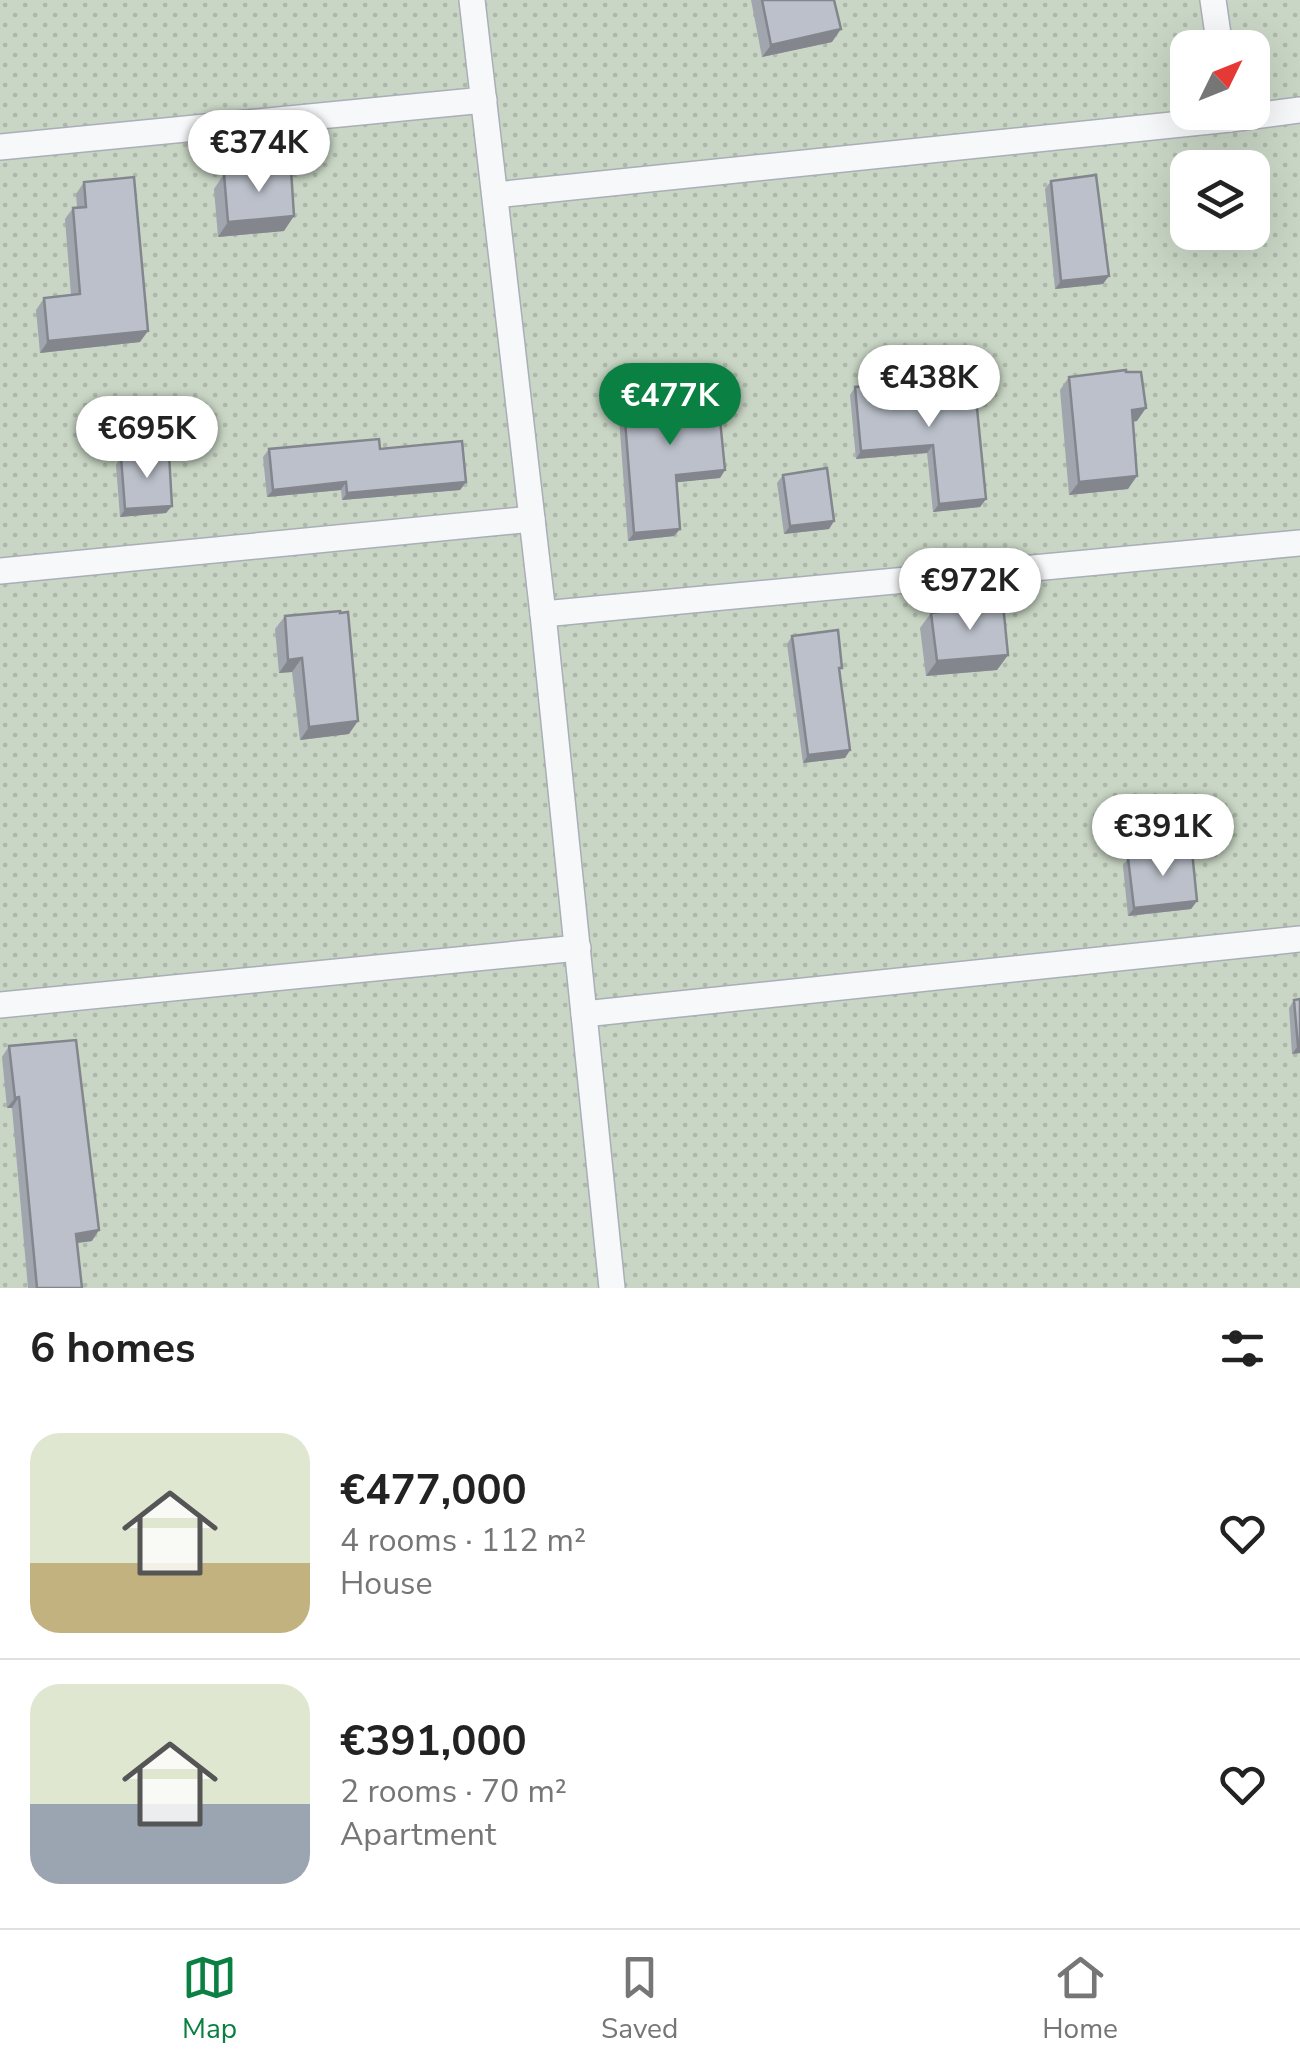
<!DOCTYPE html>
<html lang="en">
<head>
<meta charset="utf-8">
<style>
  :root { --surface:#fff; --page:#f6f6f6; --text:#222; --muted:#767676; --line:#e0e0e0; --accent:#0b8043 }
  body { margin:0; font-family:"Nunito Sans",sans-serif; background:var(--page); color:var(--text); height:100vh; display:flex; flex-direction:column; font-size:38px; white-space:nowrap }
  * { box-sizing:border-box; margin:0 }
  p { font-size:32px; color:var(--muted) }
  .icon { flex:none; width:55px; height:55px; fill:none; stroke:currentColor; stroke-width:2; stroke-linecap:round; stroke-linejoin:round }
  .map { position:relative; height:1288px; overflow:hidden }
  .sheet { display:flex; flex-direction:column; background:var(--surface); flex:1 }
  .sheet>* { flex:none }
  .needle { width:65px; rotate:47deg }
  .controls { position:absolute; left:1170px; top:30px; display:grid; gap:20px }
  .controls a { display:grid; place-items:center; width:100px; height:100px; border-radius:20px; background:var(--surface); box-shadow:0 10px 40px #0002; font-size:50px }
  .price { position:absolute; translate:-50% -85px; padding:0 22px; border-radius:35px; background:#fff; color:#222; font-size:32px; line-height:65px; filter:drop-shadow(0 2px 5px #0008) }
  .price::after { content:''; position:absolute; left:50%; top:60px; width:30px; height:22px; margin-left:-15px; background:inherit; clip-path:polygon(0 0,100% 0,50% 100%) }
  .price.on { background:var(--accent); color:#fff }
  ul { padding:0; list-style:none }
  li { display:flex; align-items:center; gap:30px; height:250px; padding:0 30px }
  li+li { border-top:2px solid var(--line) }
  li span { display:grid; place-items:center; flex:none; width:280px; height:200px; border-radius:30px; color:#555 }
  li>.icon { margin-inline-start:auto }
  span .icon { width:120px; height:120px; fill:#fffc; stroke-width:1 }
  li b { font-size:42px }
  h2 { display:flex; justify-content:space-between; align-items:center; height:120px; padding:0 30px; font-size:42px }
  .tabs { display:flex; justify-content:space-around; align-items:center; height:140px; border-top:2px solid var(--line); background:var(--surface); font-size:28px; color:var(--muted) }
  .tabs a { display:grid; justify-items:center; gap:5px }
  .tabs .on { color:var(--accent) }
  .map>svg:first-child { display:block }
  .park { fill:url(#park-dots); fill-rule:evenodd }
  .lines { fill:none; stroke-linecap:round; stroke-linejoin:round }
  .service-casing { stroke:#a9aeb7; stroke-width:28 }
  .service { stroke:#f7f8fa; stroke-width:25 }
  .wall { fill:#a1a5ae }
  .shaded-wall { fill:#83868d }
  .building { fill:#bbc0ca; stroke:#83868d; stroke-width:2.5 }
</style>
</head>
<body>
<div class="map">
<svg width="1300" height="1288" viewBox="0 0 1300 1288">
  <defs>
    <pattern id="park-dots" width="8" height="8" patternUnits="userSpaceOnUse" patternTransform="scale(2.5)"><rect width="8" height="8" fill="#c9d6c5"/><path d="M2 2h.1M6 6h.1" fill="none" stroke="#adb8ab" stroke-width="1.8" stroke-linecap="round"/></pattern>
  </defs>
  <rect width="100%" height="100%" fill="#e4e7ec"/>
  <path class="park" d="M0 0H1300V1288H0ZM1188 48H1252V112H1188ZM1188 168H1252V232H1188Z"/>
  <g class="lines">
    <defs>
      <g id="service">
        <path d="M472 0 543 614 1300 543"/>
        <path d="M1213 0 1220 48"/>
        <path d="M1229 112 1230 119 1300 110"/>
        <path d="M0 147 484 100"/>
        <path d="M495 195 1230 119"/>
        <path d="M0 571 532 519"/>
        <path d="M543 614 612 1288"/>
        <path d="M0 1005 578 948"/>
        <path d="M584 1014 1300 939"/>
      </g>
    </defs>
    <use href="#service" class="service-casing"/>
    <use href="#service" class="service"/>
  </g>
  <g class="wall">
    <path d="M751 0H834L832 42 762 57Z"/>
    <path d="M224 174 284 231 218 237 214 189Z"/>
    <path d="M1051 181 1103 284 1055 289 1045 189Z"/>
    <path d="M84 182 140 342 40 353 36 310 44 298 71 295 65 219 73 208 77 207 76 194Z"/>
    <path d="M1069 377 1137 421 1132 422 1128 489 1069 495 1060 390Z"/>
    <path d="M974 378 986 499 980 507 933 512 927 453 856 459 850 395 855 387Z"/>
    <path d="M677 383 725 470 720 478 676 482 680 529 674 536 628 541 618 404 623 396 672 390Z"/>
    <path d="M269 449H380L466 482 460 490 342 500 341 490 267 497 263 457Z"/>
    <path d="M121 457 172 506 166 513 120 517 116 465Z"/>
    <path d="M783 475 834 521 829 529 784 534 777 483Z"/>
    <path d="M931 613 1008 655 997 670 926 676 920 628Z"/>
    <path d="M285 616 349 734 300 740 292 672 279 673 275 629Z"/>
    <path d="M792 636 840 672 850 750 845 758 803 763 787 644Z"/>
    <path d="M1128 858 1197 901 1191 909 1128 916 1123 866Z"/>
    <path d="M1300 999V1053L1292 1054 1289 1008 1294 1000Z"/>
    <path d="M9 1046 92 1241 77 1243 82 1288H28L12 1108H7L2 1057Z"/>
  </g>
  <g class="shaded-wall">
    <path d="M841 29 832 42 762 57 771 45Z"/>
    <path d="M294 216 284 231 218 237 228 222Z"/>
    <path d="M1109 276 1103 284 1055 289 1061 281Z"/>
    <path d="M148 331 140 342 40 353 48 341Z"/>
    <path d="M1146 408 1137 421 1122 423 1132 410Z"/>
    <path d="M933 445 927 453 856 459 861 451Z"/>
    <path d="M725 470 720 478 670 483 676 475Z"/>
    <path d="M1137 476 1128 489 1069 495 1079 482Z"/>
    <path d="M346 482 341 490 267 497 273 490Z"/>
    <path d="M466 482 460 490 342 500 347 493Z"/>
    <path d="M986 499 980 507 933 512 939 504Z"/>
    <path d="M172 506 166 513 120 517 125 509Z"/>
    <path d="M834 521 829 529 784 534 790 526Z"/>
    <path d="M680 529 674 536 628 541 634 533Z"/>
    <path d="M1008 655 997 670 926 676 937 661Z"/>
    <path d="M302 658 292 672 279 673 288 660Z"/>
    <path d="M358 721 349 734 300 740 309 727Z"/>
    <path d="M850 750 845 758 803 763 808 755Z"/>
    <path d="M1197 901 1191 909 1128 916 1134 908Z"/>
    <path d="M1298 1046H1300V1053L1292 1054Z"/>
    <path d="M19 1097 12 1108H7L15 1098Z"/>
    <path d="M99 1230 92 1241 69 1244 76 1234Z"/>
  </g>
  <g class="building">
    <path d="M762 0H834L841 29 771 45Z"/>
    <path d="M291 169 294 216 228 222 224 174Z"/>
    <path d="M1096 175 1109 276 1061 281 1051 181Z"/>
    <path d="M134 177 148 331 48 341 44 298 80 294 73 208 86 207 84 182Z"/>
    <path d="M1126 370V372H1141L1146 408 1132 410 1137 476 1079 482 1069 377Z"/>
    <path d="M974 378 986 499 939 504 933 445 861 451 855 387Z"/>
    <path d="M716 379 725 470 676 475 680 529 634 533 623 396 677 390V383Z"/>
    <path d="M379 439 380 449 462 441 466 482 347 493 346 482 273 490 269 449Z"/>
    <path d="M169 454 172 506 125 509 121 457Z"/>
    <path d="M827 468 834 521 790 526 783 475Z"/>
    <path d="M1003 604 1008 655 937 661 931 613Z"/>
    <path d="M340 611V613L348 612 358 721 309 727 302 658 288 660 285 616Z"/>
    <path d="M838 630 842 668H839L850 750 808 755 792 636Z"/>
    <path d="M1192 851 1197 901 1134 908 1128 858Z"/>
    <path d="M1300 999V1046H1298L1294 1000Z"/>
    <path d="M76 1040 99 1230 76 1234 82 1288H37L19 1097 15 1098 9 1046Z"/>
  </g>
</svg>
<div class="controls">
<a><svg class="needle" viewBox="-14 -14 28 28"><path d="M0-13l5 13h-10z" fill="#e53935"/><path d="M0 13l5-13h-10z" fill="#767676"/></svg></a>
<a><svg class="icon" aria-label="layers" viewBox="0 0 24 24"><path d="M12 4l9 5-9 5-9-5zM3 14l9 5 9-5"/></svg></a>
</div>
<b class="price" style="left:259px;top:195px">€374K</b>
<b class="price" style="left:929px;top:430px">€438K</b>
<b class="price on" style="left:670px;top:448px">€477K</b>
<b class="price" style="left:147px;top:481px">€695K</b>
<b class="price" style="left:970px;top:633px">€972K</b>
<b class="price" style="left:1163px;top:879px">€391K</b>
</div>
<section class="sheet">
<h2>6 homes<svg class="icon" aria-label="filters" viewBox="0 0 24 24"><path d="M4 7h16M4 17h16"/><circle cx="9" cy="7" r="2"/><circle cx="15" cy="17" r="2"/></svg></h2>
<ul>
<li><span style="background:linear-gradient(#dfe7d0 65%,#c2b280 0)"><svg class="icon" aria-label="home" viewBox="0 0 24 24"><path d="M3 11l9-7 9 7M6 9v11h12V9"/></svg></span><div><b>€477,000</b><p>4 rooms · 112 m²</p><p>House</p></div><svg class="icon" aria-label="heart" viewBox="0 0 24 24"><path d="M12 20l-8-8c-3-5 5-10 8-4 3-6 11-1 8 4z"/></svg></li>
<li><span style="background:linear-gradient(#dfe7d0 60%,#9aa5b1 0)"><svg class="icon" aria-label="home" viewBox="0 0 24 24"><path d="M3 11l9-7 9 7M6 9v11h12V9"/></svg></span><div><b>€391,000</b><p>2 rooms · 70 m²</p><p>Apartment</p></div><svg class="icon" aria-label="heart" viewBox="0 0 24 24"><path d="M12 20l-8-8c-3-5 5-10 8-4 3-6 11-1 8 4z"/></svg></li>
</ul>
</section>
<nav class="tabs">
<a class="on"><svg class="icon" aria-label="map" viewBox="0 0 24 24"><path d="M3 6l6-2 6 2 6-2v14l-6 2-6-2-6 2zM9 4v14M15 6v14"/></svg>Map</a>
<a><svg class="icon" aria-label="saved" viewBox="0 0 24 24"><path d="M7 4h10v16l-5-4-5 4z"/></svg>Saved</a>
<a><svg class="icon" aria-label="home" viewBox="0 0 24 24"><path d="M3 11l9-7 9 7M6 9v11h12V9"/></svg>Home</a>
</nav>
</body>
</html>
